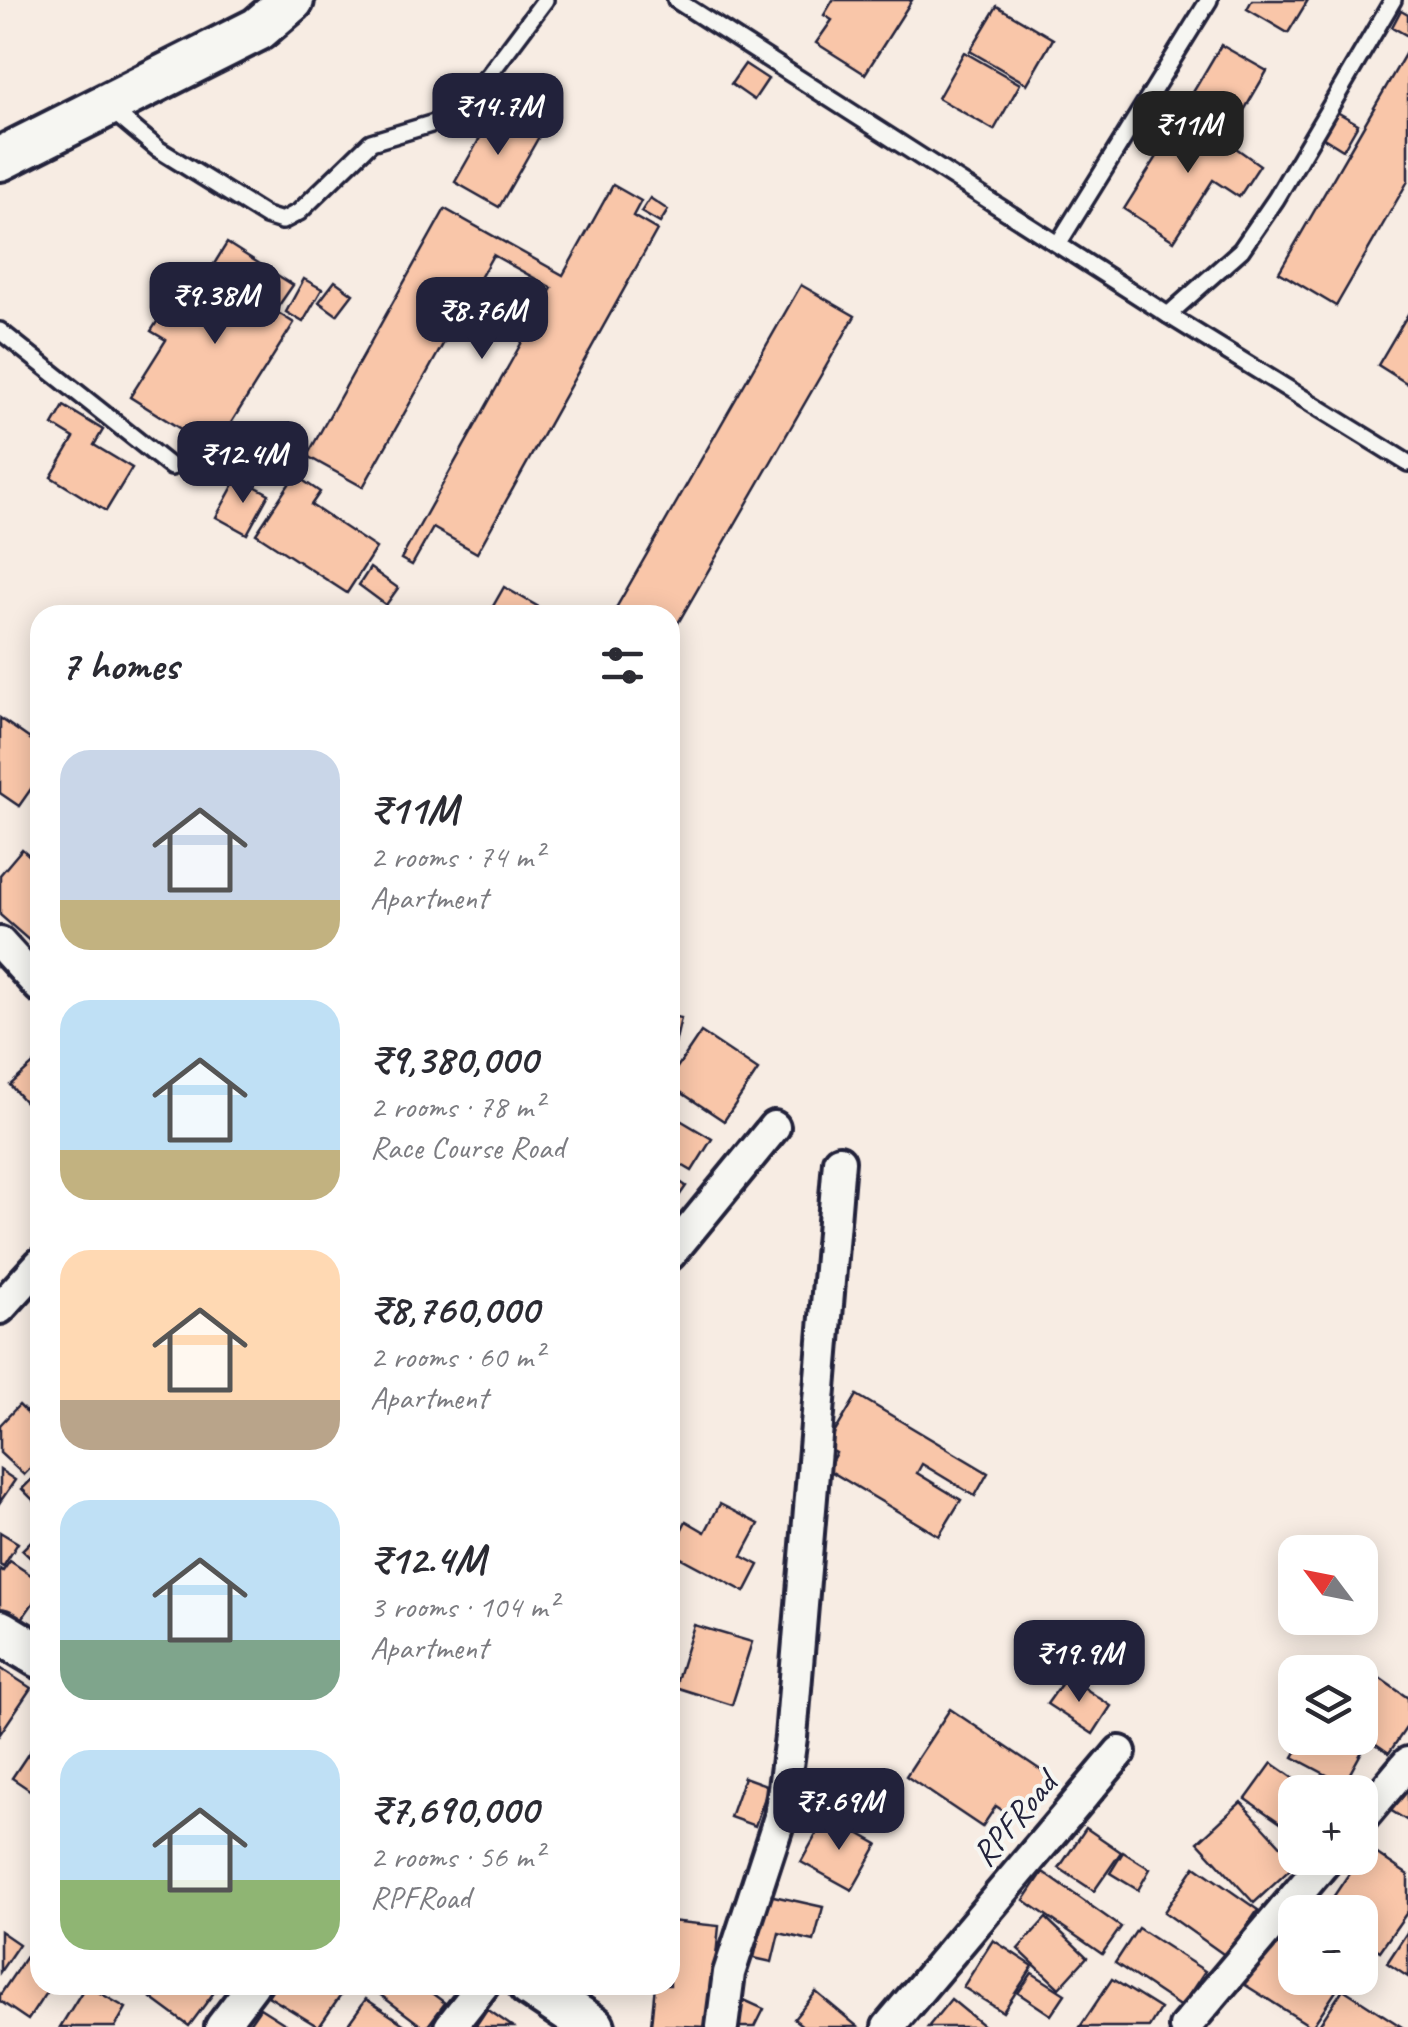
<!DOCTYPE html>
<html lang="en">
<head>
<meta charset="utf-8">
<style>
  :root { --surface:#fff; --page:#f2f2f3; --text:#2b2b33; --muted:#7c7c81; --accent:#22223b }
  body { margin:0; font-family:Caveat,sans-serif; background:var(--page); color:var(--text); height:100vh; display:flex; flex-direction:column; font-size:38px; white-space:nowrap }
  * { box-sizing:border-box; margin:0 }
  p { font-size:32px; color:var(--muted) }
  .icon { flex:none; width:55px; height:55px; fill:none; stroke:currentColor; stroke-width:2; stroke-linecap:round; stroke-linejoin:round }
  .map { position:relative; flex:1; overflow:hidden }
  .drawer { position:absolute; left:30px; top:605px; width:650px; height:1390px; display:flex; flex-direction:column; background:var(--surface); border-radius:30px; box-shadow:0 5px 25px #0003 }
  .drawer>* { flex:none }
  .needle { width:65px; rotate:302deg }
  .controls { position:absolute; left:1278px; top:1535px; display:grid; gap:20px }
  .controls a { display:grid; place-items:center; width:100px; height:100px; border-radius:20px; background:var(--surface); box-shadow:0 5px 25px #0003; font-size:50px }
  .price { position:absolute; translate:-50% -85px; padding:0 22px; border-radius:20px; background:var(--accent); color:#fff; font-size:32px; line-height:65px; filter:drop-shadow(0 2px 5px #0008) }
  .price::after { content:''; position:absolute; left:50%; top:60px; width:30px; height:22px; margin-left:-15px; background:inherit; clip-path:polygon(0 0,100% 0,50% 100%) }
  .price.on { background:#222; color:#fff }
  ul { padding:0; list-style:none }
  li { display:flex; align-items:center; gap:30px; height:250px; padding:0 30px }
  li span { display:grid; place-items:center; flex:none; width:280px; height:200px; border-radius:30px; color:#555 }
  li>.icon { margin-inline-start:auto }
  span .icon { width:120px; height:120px; fill:#fffc; stroke-width:1 }
  li b { font-size:42px }
  h2 { display:flex; justify-content:space-between; align-items:center; height:120px; padding:0 30px; font-size:42px }
  .map>svg:first-child { display:block }
  .building { fill:#f9c6a9; stroke:#22223b; stroke-width:2.5 }
  .lines { fill:none; stroke-linecap:round; stroke-linejoin:round }
  .service-casing { stroke:#22223b; stroke-width:22 }
  .minor-casing { stroke:#22223b; stroke-width:38 }
  .secondary-casing { stroke:#22223b; stroke-width:50 }
  .service { stroke:#f6f6f2; stroke-width:15 }
  .minor { stroke:#f6f6f2; stroke-width:30 }
  .secondary { stroke:#f6f6f2; stroke-width:42 }
  .labels { text-anchor:middle; dominant-baseline:central; stroke-width:8; stroke-linejoin:round; paint-order:stroke }
  .street-label { font-size:35px; fill:#22223b; stroke:#f6f6f2 }
</style>
</head>
<body>
<div class="map">
<svg width="1408" height="2027" viewBox="0 0 1408 2027">
  <rect width="100%" height="100%" fill="#f7ece3"/>
  <filter id="ink" filterUnits="userSpaceOnUse"><feTurbulence type="fractalNoise" baseFrequency=".01" numOctaves="2"/><feDisplacementMap in="SourceGraphic" scale="20" xChannelSelector="R" yChannelSelector="G"/><feConvolveMatrix kernelMatrix="1 2 1 2 8 2 1 2 1" color-interpolation-filters="sRGB"/></filter>
  <g filter="url(#ink)">
    <g class="building">
      <path d="M833 0H912L865 74 816 43 832 20 824 15Z"/>
      <path d="M1252 0H1308L1288 33 1247 9Z"/>
      <path d="M997 6 1053 39 1027 84 970 51Z"/>
      <path d="M1401 10 1408 14V36L1392 27Z"/>
      <path d="M1221 45 1267 71 1235 126 1189 99Z"/>
      <path d="M1408 49V181L1336 306 1279 272Z"/>
      <path d="M964 52 1020 84 994 130 938 98Z"/>
      <path d="M745 64 768 79 754 100 731 84Z"/>
      <path d="M497 108 541 133 499 207 455 182Z"/>
      <path d="M1185 112 1260 165 1239 197 1213 180 1174 241 1124 209Z"/>
      <path d="M1337 112 1358 124 1343 150 1322 137Z"/>
      <path d="M613 185 641 201 633 216 657 230 477 553 433 528 412 565 401 559 552 288 493 255 363 487 307 456 445 209 563 275Z"/>
      <path d="M650 198 668 210 660 223 641 212Z"/>
      <path d="M227 243 293 285 275 311 294 323 214 450 130 397 166 340 151 331 178 289 193 298Z"/>
      <path d="M304 279 322 289 303 322 286 312Z"/>
      <path d="M335 281 353 294 337 315 319 302Z"/>
      <path d="M801 285 855 316 670 637V615H612Z"/>
      <path d="M1408 314V384L1378 365Z"/>
      <path d="M64 406 103 430 94 445 132 468 106 511 51 477 74 438 53 425Z"/>
      <path d="M295 475 320 492 311 505 376 548 347 593 256 534Z"/>
      <path d="M238 477 269 494 247 534 216 517Z"/>
      <path d="M370 568 398 588 386 605 359 585Z"/>
      <path d="M504 587 544 610 541 615H488Z"/>
      <path d="M0 718 40 746V776L19 806 0 793Z"/>
      <path d="M22 849 40 865V950L0 915V875Z"/>
      <path d="M670 1016 681 1018 670 1066Z"/>
      <path d="M701 1032 758 1070 724 1121 670 1085V1078Z"/>
      <path d="M40 1058V1119L10 1085Z"/>
      <path d="M670 1114 712 1139 692 1171 670 1158Z"/>
      <path d="M670 1175 686 1186 670 1209Z"/>
      <path d="M857 1395 988 1473 975 1496 922 1464 917 1473 961 1500 939 1536 827 1469 836 1453 826 1447Z"/>
      <path d="M19 1405 40 1426V1458L24 1475 0 1453V1425Z"/>
      <path d="M0 1470 15 1480 0 1502Z"/>
      <path d="M40 1471V1507L22 1489Z"/>
      <path d="M720 1504 759 1524 742 1556 759 1565 745 1592 670 1552 686 1521 705 1532Z"/>
      <path d="M0 1532 18 1543 3 1567 0 1565Z"/>
      <path d="M40 1532V1567L22 1550Z"/>
      <path d="M10 1561 40 1581V1593L15 1629 0 1619V1569L3 1571Z"/>
      <path d="M694 1625 752 1642 732 1705 675 1687Z"/>
      <path d="M1358 1663 1408 1698V1725L1389 1753 1360 1733V1672H1352Z"/>
      <path d="M0 1668 31 1688 0 1734Z"/>
      <path d="M1067 1676 1111 1706 1093 1734 1047 1704Z"/>
      <path d="M950 1709 1051 1777 1021 1823 996 1806 982 1827 906 1776Z"/>
      <path d="M40 1736V1797L12 1778Z"/>
      <path d="M1304 1738H1355L1366 1744 1344 1784 1293 1757Z"/>
      <path d="M1272 1763 1314 1792H1295V1833L1246 1799Z"/>
      <path d="M744 1777 769 1786 755 1826 730 1817Z"/>
      <path d="M1407 1779 1408 1780V1821L1390 1810Z"/>
      <path d="M1241 1802 1297 1863 1254 1903 1198 1842Z"/>
      <path d="M827 1815 878 1844 852 1890 801 1862Z"/>
      <path d="M1086 1828 1121 1852 1094 1891 1059 1868Z"/>
      <path d="M1367 1847 1408 1875V1911L1380 1951 1360 1938V1912H1323Z"/>
      <path d="M1123 1852 1150 1869 1138 1890 1110 1873Z"/>
      <path d="M1195 1866 1258 1910 1226 1956 1164 1912Z"/>
      <path d="M1043 1872 1121 1927 1102 1954 1024 1900Z"/>
      <path d="M769 1895 823 1907 814 1941 779 1933 772 1962 754 1958Z"/>
      <path d="M1046 1918 1087 1957 1059 1988 1018 1949Z"/>
      <path d="M670 1921 719 1926 709 2027 651 2025 655 1985H670Z"/>
      <path d="M1138 1928 1205 1971 1181 2007 1115 1963Z"/>
      <path d="M0 1931 19 1944 0 1972Z"/>
      <path d="M1408 1931V1977L1387 1963Z"/>
      <path d="M1273 1939 1295 1954V1978H1330L1340 1985 1312 2027 1242 1983Z"/>
      <path d="M993 1940 1033 1966 1003 2012 963 1987Z"/>
      <path d="M31 1949 40 1955V1985H51L28 2020 0 2001V1995Z"/>
      <path d="M1032 1973 1065 1994 1051 2015 1018 1993Z"/>
      <path d="M1112 1979 1160 2009 1149 2027H1080Z"/>
      <path d="M86 1985 126 2008 115 2027H60Z"/>
      <path d="M160 1985H215L218 1987 189 2026 151 1998Z"/>
      <path d="M275 1985H348L319 2027 268 1996Z"/>
      <path d="M378 1985H433L429 1991 445 2003 427 2027H423L374 1990Z"/>
      <path d="M1343 1989 1402 2027H1318Z"/>
      <path d="M816 1992 858 2027H804L794 2019Z"/>
      <path d="M366 1999 408 2027H346Z"/>
      <path d="M951 1999 985 2027H928Z"/>
      <path d="M744 2000 764 2009 755 2027H731Z"/>
      <path d="M260 2008 290 2027H247Z"/>
      <path d="M487 2009 513 2027H475Z"/>
    </g>
    <g class="lines">
      <defs>
        <g id="service">
          <path d="M676 0 1168 315 1408 463"/>
          <path d="M109 108 158 149 266 216 282 221 299 212 371 142 441 121 488 76 545 0"/>
          <path d="M1058 244 1209 0"/>
          <path d="M1168 315 1241 250 1276 199 1393 0"/>
          <path d="M0 331 171 467"/>
        </g>
        <g id="minor">
          <path d="M0 943 40 987"/>
          <path d="M670 1254 774 1127"/>
          <path d="M0 1308 40 1264"/>
          <path d="M1360 1820 1408 1763"/>
          <path d="M221 2027 253 1985"/>
          <path d="M450 2027 483 1985"/>
          <path d="M722 2027 729 1973 780 1817 791 1737 839 1161"/>
          <path d="M888 2027 1120 1752"/>
          <path d="M1185 2027 1328 1858"/>
        </g>
        <g id="secondary">
          <path d="M0 159 258 29 292 0"/>
          <path d="M0 1632 40 1656"/>
          <path d="M530 1985 593 2027"/>
        </g>
      </defs>
      <use href="#service" class="service-casing"/>
      <use href="#minor" class="minor-casing"/>
      <use href="#secondary" class="secondary-casing"/>
      <use href="#service" class="service"/>
      <use href="#minor" class="minor"/>
      <use href="#secondary" class="secondary"/>
    </g>
  </g>
  <g class="labels">
    <g class="street-label">
      <text transform="translate(1014 1819) rotate(-50)">RPFRoad</text>
    </g>
  </g>
</svg>
<div class="controls">
<a><svg class="needle" viewBox="-14 -14 28 28"><path d="M0-13l5 13h-10z" fill="#e53935"/><path d="M0 13l5-13h-10z" fill="#7c7c81"/></svg></a>
<a><svg class="icon" aria-label="layers" viewBox="0 0 24 24"><path d="M12 4l9 5-9 5-9-5zM3 14l9 5 9-5"/></svg></a>
<a>+</a>
<a>−</a>
</div>
<b class="price" style="left:498px;top:158px">₹14.7M</b>
<b class="price on" style="left:1188px;top:176px">₹11M</b>
<b class="price" style="left:215px;top:347px">₹9.38M</b>
<b class="price" style="left:482px;top:362px">₹8.76M</b>
<b class="price" style="left:243px;top:506px">₹12.4M</b>
<b class="price" style="left:1079px;top:1705px">₹19.9M</b>
<b class="price" style="left:839px;top:1853px">₹7.69M</b>
<section class="drawer">
<h2>7 homes<svg class="icon" aria-label="filters" viewBox="0 0 24 24"><path d="M4 7h16M4 17h16"/><circle cx="9" cy="7" r="2"/><circle cx="15" cy="17" r="2"/></svg></h2>
<ul>
<li><span style="background:linear-gradient(#c9d6e8 75%,#c2b280 0)"><svg class="icon" aria-label="home" viewBox="0 0 24 24"><path d="M3 11l9-7 9 7M6 9v11h12V9"/></svg></span><div><b>₹11M</b><p>2 rooms · 74 m²</p><p>Apartment</p></div></li>
<li><span style="background:linear-gradient(#bfe0f5 75%,#c2b280 0)"><svg class="icon" aria-label="home" viewBox="0 0 24 24"><path d="M3 11l9-7 9 7M6 9v11h12V9"/></svg></span><div><b>₹9,380,000</b><p>2 rooms · 78 m²</p><p>Race Course Road</p></div></li>
<li><span style="background:linear-gradient(#ffd9b3 75%,#b9a48a 0)"><svg class="icon" aria-label="home" viewBox="0 0 24 24"><path d="M3 11l9-7 9 7M6 9v11h12V9"/></svg></span><div><b>₹8,760,000</b><p>2 rooms · 60 m²</p><p>Apartment</p></div></li>
<li><span style="background:linear-gradient(#bfe0f5 70%,#7fa58c 0)"><svg class="icon" aria-label="home" viewBox="0 0 24 24"><path d="M3 11l9-7 9 7M6 9v11h12V9"/></svg></span><div><b>₹12.4M</b><p>3 rooms · 104 m²</p><p>Apartment</p></div></li>
<li><span style="background:linear-gradient(#bfe0f5 65%,#8fb573 0)"><svg class="icon" aria-label="home" viewBox="0 0 24 24"><path d="M3 11l9-7 9 7M6 9v11h12V9"/></svg></span><div><b>₹7,690,000</b><p>2 rooms · 56 m²</p><p>RPFRoad</p></div></li>
</ul>
</section>
</div>
</body>
</html>
